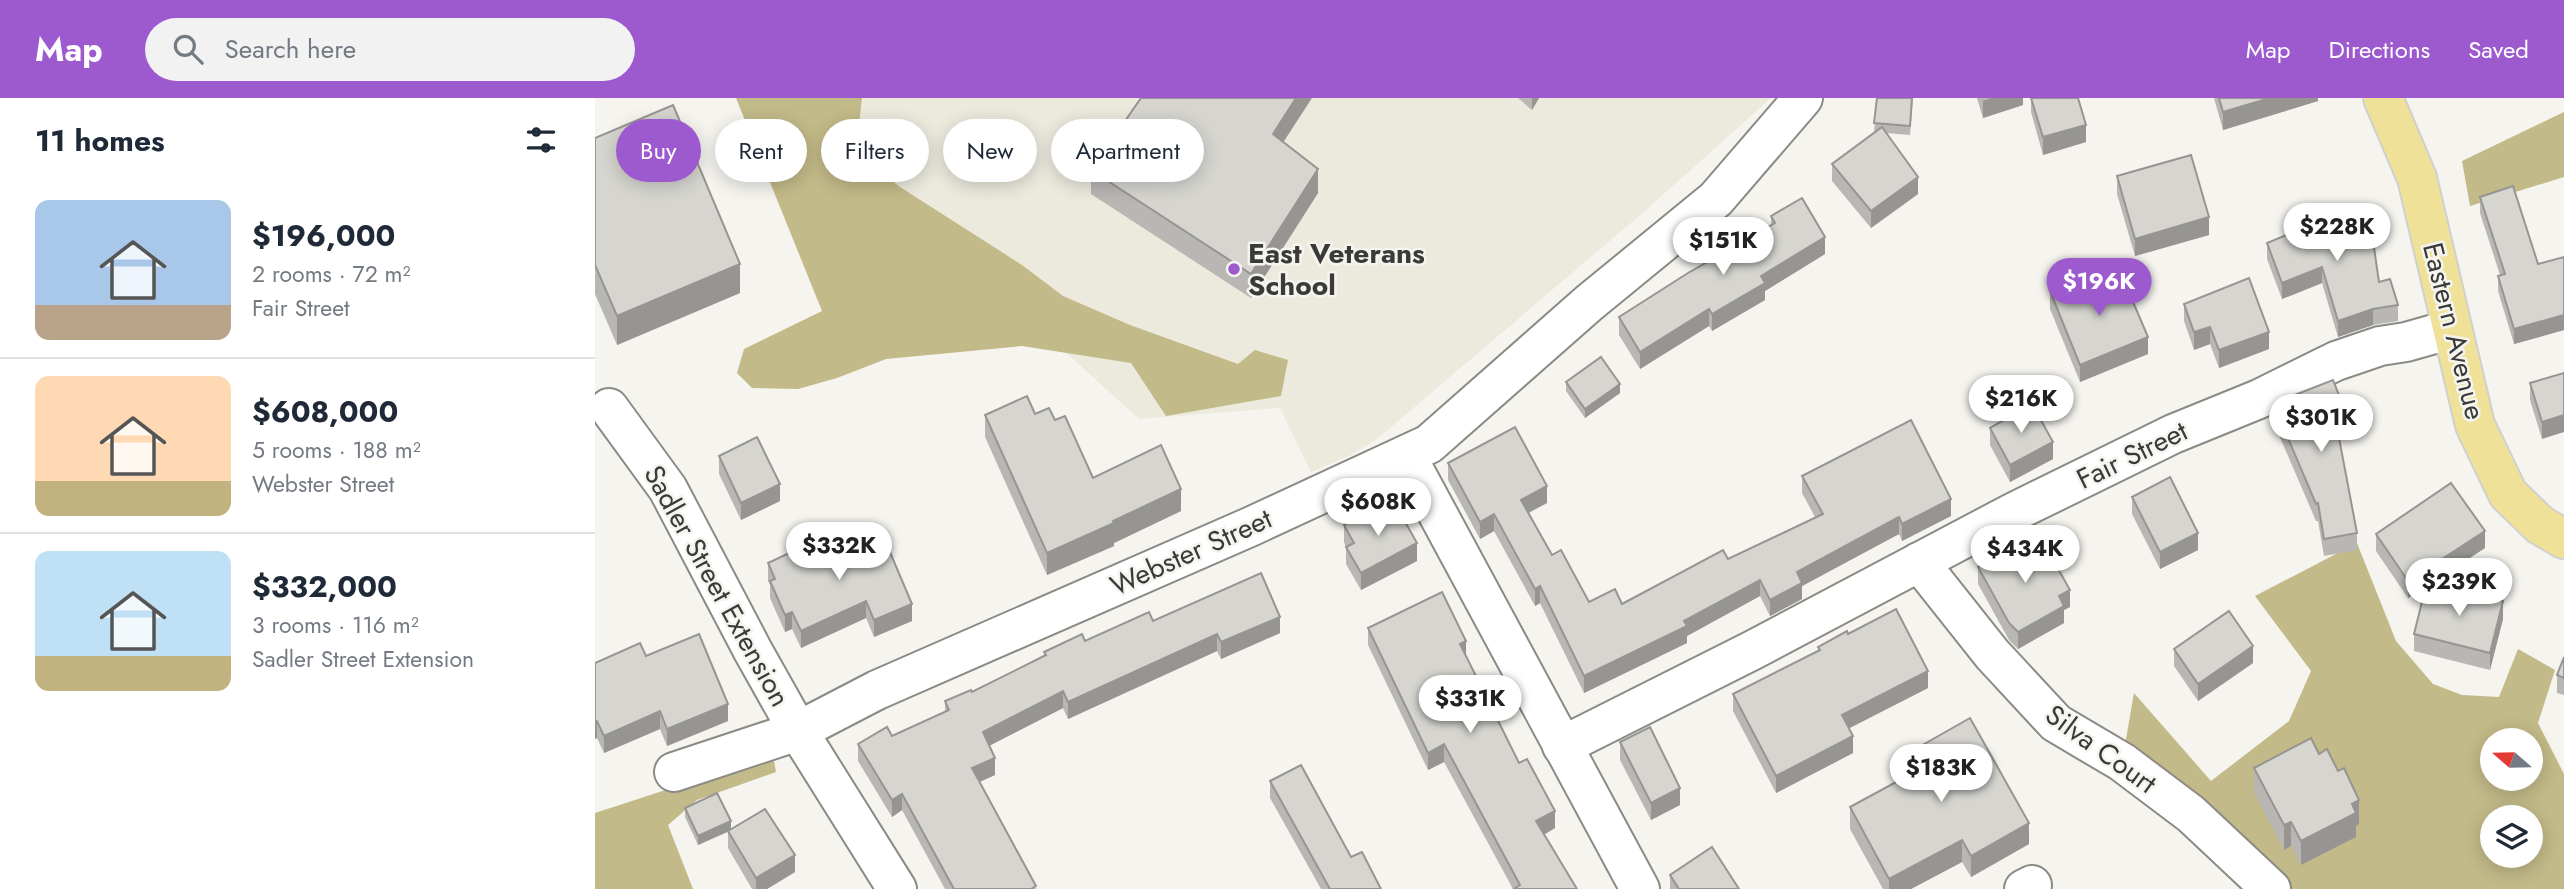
<!DOCTYPE html>
<html lang="en">
<head>
<meta charset="utf-8">
<style>
  :root { --surface:#fff; --page:#f2f2f3; --text:#1f2937; --muted:#747a83; --line:#e0e1e3; --accent:#9d5acf }
  body { margin:0; font-family:Jost,sans-serif; background:var(--page); color:var(--text); height:100vh; display:flex; flex-direction:column; font-size:26px; white-space:nowrap }
  * { box-sizing:border-box; margin:0 }
  p { font-size:23px; color:var(--muted) }
  .icon { flex:none; width:38px; height:38px; fill:none; stroke:currentColor; stroke-width:2; stroke-linecap:round; stroke-linejoin:round }
  .map { position:relative; flex:1; overflow:hidden }
  .sheet { display:flex; flex-direction:column; background:var(--surface); width:595px }
  .sheet>* { flex:none }
  .hud { position:absolute; left:21px; top:21px; width:665px; height:63px; display:flex; gap:14px }
  .needle { width:46px; rotate:290deg }
  .fabs { position:absolute; left:1885px; top:630px; display:grid; gap:14px }
  .fabs a { display:grid; place-items:center; width:63px; height:63px; border-radius:50%; background:var(--surface); box-shadow:0 4px 18px #0003; font-size:35px }
  .price { position:absolute; translate:-50% -60px; padding:0 16px; border-radius:24px; background:#fff; color:#222; font-size:23px; line-height:46px; filter:drop-shadow(0 2px 4px #0008) }
  .price::after { content:''; position:absolute; left:50%; top:42px; width:21px; height:16px; margin-left:-10px; background:inherit; clip-path:polygon(0 0,100% 0,50% 100%) }
  .price.active { background:var(--accent); color:#fff }
  ul { padding:0; list-style:none }
  li { display:flex; align-items:center; gap:21px; height:175px; padding:0 35px }
  li+li { border-top:2px solid var(--line) }
  li span { display:grid; place-items:center; flex:none; width:196px; height:140px; border-radius:14px; color:#555 }
  li>.icon { margin-inline-start:auto }
  span .icon { width:84px; height:84px; fill:#fffc; stroke-width:1 }
  li b { font-size:30px }
  h2 { display:flex; justify-content:space-between; align-items:center; height:84px; padding:0 35px; font-size:30px }
  .pill { padding:0 24px; border-radius:32px; background:var(--surface); box-shadow:0 4px 18px #0003; font-size:24px; line-height:63px }
  .pill.active { background:var(--accent); color:#fff }
  header { display:flex; align-items:center; gap:42px; box-sizing:border-box; height:98px; padding:0 35px; background:var(--accent); color:#fff }
  header strong { font-size:33px }
  nav { display:flex; gap:38px; margin-inline-start:auto; font-size:24px }
  .search { width:490px; height:63px; background:var(--page); display:flex; align-items:center; gap:18px; box-sizing:border-box; padding:0 24px; border-radius:38px; color:var(--muted); font-size:26px }
  main { display:flex; flex:1; min-height:0 }
  .map>svg:first-child { display:block }
  .built { fill:#eceadd }
  .forest { fill:#c3ba89; fill-rule:evenodd }
  .lines { fill:none; stroke-linecap:round; stroke-linejoin:round }
  .street-casing { stroke:#8b8a85; stroke-width:42 }
  .primary-casing { stroke:#d0d0cf; stroke-width:42 }
  .street { stroke:#fff; stroke-width:38 }
  .primary { stroke:#efe198; stroke-width:38 }
  .wall { fill:#b8b7b3 }
  .shaded-wall { fill:#969592 }
  .building { fill:#d6d5d0; stroke:#969592; stroke-width:2 }
  .poi-dot { fill:#9d5acf; stroke:#f5f4ef; stroke-width:2.5 }
  .labels { text-anchor:middle; dominant-baseline:central; stroke-width:5; stroke-linejoin:round; paint-order:stroke }
  .poi-label { font-size:28px; font-weight:bold; fill:#3a3a38; stroke:#f5f4ef; text-anchor:start }
  .street-label { font-size:28px; fill:#3a3a38; stroke:#f5f4ef }
</style>
</head>
<body>
<header>
<strong>Map</strong>
<div class="search"><svg class="icon" aria-label="search" viewBox="0 0 24 24"><circle cx="10" cy="10" r="6"/><path d="M15 15l6 6"/></svg>Search here</div>
<nav><a>Map</a><a>Directions</a><a>Saved</a></nav>
</header>
<main>
<section class="sheet">
<h2>11 homes<svg class="icon" aria-label="filters" viewBox="0 0 24 24"><path d="M4 7h16M4 17h16"/><circle cx="9" cy="7" r="2"/><circle cx="15" cy="17" r="2"/></svg></h2>
<ul>
<li><span style="background:linear-gradient(#a9c7e8 75%,#b9a48a 0)"><svg class="icon" aria-label="home" viewBox="0 0 24 24"><path d="M3 11l9-7 9 7M6 9v11h12V9"/></svg></span><div><b>$196,000</b><p>2 rooms · 72 m²</p><p>Fair Street</p></div></li>
<li><span style="background:linear-gradient(#ffd9b3 75%,#c2b280 0)"><svg class="icon" aria-label="home" viewBox="0 0 24 24"><path d="M3 11l9-7 9 7M6 9v11h12V9"/></svg></span><div><b>$608,000</b><p>5 rooms · 188 m²</p><p>Webster Street</p></div></li>
<li><span style="background:linear-gradient(#bfe0f5 75%,#c2b280 0)"><svg class="icon" aria-label="home" viewBox="0 0 24 24"><path d="M3 11l9-7 9 7M6 9v11h12V9"/></svg></span><div><b>$332,000</b><p>3 rooms · 116 m²</p><p>Sadler Street Extension</p></div></li>
</ul>
</section>
<div class="map">
<svg width="1969" height="791" viewBox="0 0 1969 791">
  <rect width="100%" height="100%" fill="#f5f4ef"/>
  <path class="built" d="M234 0H1176L1051 112 782 341 756 357 716 374 685 310 544 321 444 230 325 253Z"/>
  <g class="forest">
    <path d="M141 0H267L261 54 305 89 427 167 468 198 535 227 643 266 660 252 693 262 686 298 571 318 536 265 427 248 291 261 242 280 203 291 157 290 142 275 149 251 227 213Z"/>
    <path d="M1969 14V79L1875 108 1867 63Z"/>
    <path d="M1762 445 1801 543 1838 586 1867 597 1904 599 1923 551 1960 572 1943 625 1969 676V791H1645L1527 664 1539 595 1616 683 1694 623 1716 573 1660 498ZM1897 642H1936V681H1897ZM1897 719H1936V758H1897Z"/>
    <path d="M178 657 181 674 102 702 73 727 98 791H0V715Z"/>
  </g>
  <g class="lines">
    <defs>
      <g id="street">
        <path d="M14 310 73 391 158 553 203 633 302 791"/>
        <path d="M811 357 1045 791"/>
        <path d="M1324 464 1397 556 1461 625 1527 664 1596 716 1676 791"/>
        <path d="M967 648 1158 552 1419 414 1578 336 1664 301 1741 263 1785 248 1811 244 1857 231"/>
        <path d="M79 674 203 633 282 592 657 428 834 346 994 205 1121 101 1208 0"/>
        <path d="M1429 791 1437 787"/>
      </g>
      <path id="primary" d="M1788 0 1822 80 1880 327 1913 396 1945 427 1969 441"/>
    </defs>
    <use href="#street" class="street-casing"/>
    <use href="#primary" class="primary-casing"/>
    <use href="#street" class="street"/>
    <use href="#primary" class="primary"/>
  </g>
  <g class="wall">
    <path d="M923 0H944L937 12Z"/>
    <path d="M1282 0H1318L1315 37 1291 35 1323 96 1276 130 1237 83V66L1279 35Z"/>
    <path d="M1382 0H1428V7L1388 20Z"/>
    <path d="M1436 0H1483L1491 44 1448 57 1436 14Z"/>
    <path d="M1619 0H1723V3L1628 32Z"/>
    <path d="M0 40 145 195 22 247 0 196Z"/>
    <path d="M688 44 723 95 656 200 496 96V72Z"/>
    <path d="M1522 78 1614 137 1540 158 1522 96Z"/>
    <path d="M1885 99 1943 166 1969 159V232L1919 246 1903 193V178L1905 177 1885 115Z"/>
    <path d="M1176 118 1230 156 1170 193V202L1117 233 1114 228 1045 271 1024 237V219L1176 127Z"/>
    <path d="M1705 126 1784 184 1803 207V223L1778 227 1743 239 1727 185 1687 201 1672 161V145L1705 131Z"/>
    <path d="M1455 193 1553 256 1485 284 1455 211Z"/>
    <path d="M1589 206 1674 251 1624 270 1615 246 1599 252 1589 223Z"/>
    <path d="M1969 275 1947 341 1935 302V285Z"/>
    <path d="M971 284 1025 295 990 320 971 293Z"/>
    <path d="M1687 302 1753 337 1744 341 1762 435V452L1729 458 1723 423H1721L1681 330V312L1687 310Z"/>
    <path d="M440 316 460 322 498 380 586 413 519 445V448L452 477 390 339V317Z"/>
    <path d="M1395 330 1458 361 1415 384 1395 347Z"/>
    <path d="M124 358 185 403 146 422 124 376Z"/>
    <path d="M853 365 952 405 934 415 957 457 994 504 1027 506 1133 461 1220 419 1207 395V378L1356 418 1307 443 1304 436 1207 488V501L1175 518 1165 498 1092 538V545L989 595 945 505 940 508 899 433 885 441 853 382Z"/>
    <path d="M1537 399 1603 452 1565 471 1537 416Z"/>
    <path d="M749 427 822 463 766 492 751 466V449L749 444Z"/>
    <path d="M1781 436 1890 450 1836 485 1908 521 1895 572 1819 553V536L1831 489 1813 500 1781 453Z"/>
    <path d="M218 462 317 523 279 539 271 520 206 550 197 531 190 534 175 500V487L173 483V465Z"/>
    <path d="M1448 465 1475 509 1469 512V525L1423 551 1414 542 1383 486V469Z"/>
    <path d="M558 523 685 535 626 561 622 553 473 621 468 610 394 648 400 677 385 684 441 791H350L307 712 297 719 263 663V646L297 638 350 614V603L377 594 449 558V554L490 543Z"/>
    <path d="M773 530 871 558 924 665 960 730 949 737 982 791H918L849 664 833 672 773 547Z"/>
    <path d="M1253 536 1333 590 1254 630 1258 655 1181 695 1138 613V596L1223 553V549Z"/>
    <path d="M1579 551 1658 565 1603 603 1579 568Z"/>
    <path d="M51 558 133 623 72 648 65 631 9 655 2 640 0 641V565Z"/>
    <path d="M1969 559V597L1962 595V577Z"/>
    <path d="M1025 644 1085 707 1056 722 1025 662Z"/>
    <path d="M1317 653 1434 746 1376 779 1367 764 1316 791H1288L1255 731V709L1317 675Z"/>
    <path d="M1659 670 1764 726 1761 728V739L1706 767 1696 748 1689 752 1659 694Z"/>
    <path d="M675 683 756 759 786 791H726L675 700Z"/>
    <path d="M90 710 136 731 200 774 172 791H157L133 750V734L103 747 90 719Z"/>
    <path d="M1075 777 1144 791H1075Z"/>
  </g>
  <g class="shaded-wall">
    <path d="M701 0H717L678 60V36Z"/>
    <path d="M937 0H944L937 12Z"/>
    <path d="M1396 0H1428V7L1388 20V3Z"/>
    <path d="M1675 0H1723V3L1628 32V14Z"/>
    <path d="M1491 27V44L1448 57V39Z"/>
    <path d="M723 71V95L656 200V176Z"/>
    <path d="M1323 79V96L1276 130V113Z"/>
    <path d="M1614 119V137L1540 158V141Z"/>
    <path d="M1230 139V156L1170 193V202L1117 233V216L1166 178Z"/>
    <path d="M145 166V195L22 247V218Z"/>
    <path d="M1727 169V185L1687 201V185Z"/>
    <path d="M1114 211V228L1045 271V254Z"/>
    <path d="M1778 211V227L1743 239V223Z"/>
    <path d="M1969 217V232L1919 246V231Z"/>
    <path d="M1615 229V246L1599 252V234Z"/>
    <path d="M1674 234V251L1624 270V252Z"/>
    <path d="M1553 239V256L1485 284V267Z"/>
    <path d="M1025 286V295L990 320V311Z"/>
    <path d="M1969 317V334L1947 341V324Z"/>
    <path d="M1753 320V337L1741 342V324Z"/>
    <path d="M1458 344V361L1415 384V367Z"/>
    <path d="M185 386V403L146 422V405Z"/>
    <path d="M952 388V405L926 418V402Z"/>
    <path d="M586 391V413L519 445V448L452 477V455Z"/>
    <path d="M1356 401V418L1307 443V426Z"/>
    <path d="M899 416V433L885 441V424Z"/>
    <path d="M1304 419V436L1207 488V501L1175 518V502L1202 474Z"/>
    <path d="M1890 433V450L1813 500V483Z"/>
    <path d="M1603 435V452L1565 471V454Z"/>
    <path d="M822 445V463L766 492V475Z"/>
    <path d="M1165 482V498L1092 538V545L989 595V578Z"/>
    <path d="M945 488V505L940 508V491Z"/>
    <path d="M1475 492V509L1469 512V525L1423 551V534L1464 498Z"/>
    <path d="M271 503V520L206 550V533Z"/>
    <path d="M1908 503V521L1895 572V555Z"/>
    <path d="M317 506V523L279 539V522Z"/>
    <path d="M197 514V531L190 534V517Z"/>
    <path d="M685 519V535L626 561V544Z"/>
    <path d="M622 536V553L473 621V604Z"/>
    <path d="M871 543V560L865 546Z"/>
    <path d="M1658 548V565L1603 603V586Z"/>
    <path d="M1333 573V590L1247 634V617Z"/>
    <path d="M468 593V610L388 651V634Z"/>
    <path d="M133 606V623L72 648V631Z"/>
    <path d="M65 613V631L9 655V638Z"/>
    <path d="M2 623V640L0 641V624Z"/>
    <path d="M1258 638V655L1181 695V678Z"/>
    <path d="M849 646V664L833 672V655Z"/>
    <path d="M400 660V677L377 687V670Z"/>
    <path d="M1085 690V707L1056 722V705Z"/>
    <path d="M307 696V712L297 719V702Z"/>
    <path d="M1764 702V726L1761 728V739L1706 767V743L1757 706Z"/>
    <path d="M960 713V730L941 741V723Z"/>
    <path d="M136 723V732L103 747V738Z"/>
    <path d="M1696 724V748L1689 752V727Z"/>
    <path d="M1434 725V746L1376 779V758Z"/>
    <path d="M1367 742V764L1316 791H1294V781Z"/>
    <path d="M200 757V774L172 791H161V780Z"/>
  </g>
  <g class="building">
    <path d="M546 0H701L678 36 723 71 656 176 496 72Z"/>
    <path d="M1282 0H1317L1315 28 1279 25Z"/>
    <path d="M1436 0H1483L1491 27 1448 39Z"/>
    <path d="M1624 0H1675L1628 14Z"/>
    <path d="M78 7 145 166 22 218 0 167V40Z"/>
    <path d="M1287 29 1323 79 1276 113 1237 66Z"/>
    <path d="M1596 57 1614 119 1540 141 1522 78Z"/>
    <path d="M1918 88 1943 166 1969 159V217L1919 231 1903 178 1910 176 1885 99Z"/>
    <path d="M1207 100 1230 139 1166 178 1170 185 1117 216 1114 211 1045 254 1024 219 1093 175 1180 125 1176 118Z"/>
    <path d="M1774 115 1784 184 1795 181 1803 207 1778 211 1743 223 1727 169 1687 185 1672 145 1706 131 1705 126Z"/>
    <path d="M1527 178 1553 239 1485 267 1455 193 1483 182 1488 195Z"/>
    <path d="M1654 180 1674 234 1624 252 1615 229 1599 234 1589 206Z"/>
    <path d="M1006 259 1025 286 990 311 971 284Z"/>
    <path d="M1969 275V317L1947 324 1935 285Z"/>
    <path d="M1738 282 1753 320 1741 324 1762 435 1729 441 1723 405 1721 406 1681 312 1690 309 1687 302Z"/>
    <path d="M432 298 440 316 454 310 460 322 470 318 498 380 566 347 586 391 518 423 519 425 452 455 390 317Z"/>
    <path d="M1437 306 1458 344 1415 367 1395 330Z"/>
    <path d="M1316 322 1356 401 1307 426 1304 419 1202 474 1207 485 1175 502 1165 482 1089 523 1092 528 989 578 945 488 940 491 899 416 885 424 853 365 920 329 952 388 926 402 957 457 966 452 994 504 1020 491 1027 506 1128 452 1133 461 1228 416 1207 378Z"/>
    <path d="M162 339 185 386 146 405 124 358Z"/>
    <path d="M1575 379 1603 435 1565 454 1537 399Z"/>
    <path d="M1856 385 1890 433 1813 483 1781 436Z"/>
    <path d="M786 407 793 419 804 413 822 445 766 475 751 449 759 445 749 427Z"/>
    <path d="M286 433 317 506 279 522 271 503 206 533 197 514 190 517 175 483 180 481 173 465 211 447 218 462Z"/>
    <path d="M1434 441 1448 465 1457 460 1475 492 1464 498 1469 508 1423 534 1414 525 1383 469Z"/>
    <path d="M666 475 685 519 626 544 622 536 473 604 468 593 388 634 400 660 377 670 441 788 436 791H359L307 696 297 702 263 646 292 629 297 638 354 612 350 603 376 592 377 594 451 557 449 554 487 536 490 543 554 514 558 523Z"/>
    <path d="M1832 484 1908 503 1895 555 1819 536Z"/>
    <path d="M847 494 871 543 865 546 924 665 932 661 960 713 941 723 982 791H919L925 787 849 646 833 655 773 530Z"/>
    <path d="M1301 511 1333 573 1247 617 1258 638 1181 678 1138 596 1225 552 1223 549 1252 533 1253 536Z"/>
    <path d="M1634 513 1658 548 1603 586 1579 551Z"/>
    <path d="M104 536 133 606 72 631 65 613 9 638 2 623 0 624V565L45 545 51 558Z"/>
    <path d="M1969 559V580L1962 577Z"/>
    <path d="M1375 620 1434 725 1376 758 1367 742 1294 781 1255 709 1327 670 1317 653Z"/>
    <path d="M1055 629 1085 690 1056 705 1025 644Z"/>
    <path d="M1716 640 1724 656 1732 651 1743 673 1749 670 1764 702 1757 706 1761 715 1706 743 1696 724 1689 727 1659 670Z"/>
    <path d="M706 667 756 759 767 754 786 791H735L675 683Z"/>
    <path d="M122 695 136 723 103 738 90 710Z"/>
    <path d="M170 711 200 757 161 780 133 733Z"/>
    <path d="M1117 749 1144 791H1084L1075 777Z"/>
  </g>
  <circle class="poi-dot" cx="639" cy="171" r="7"/>
  <g class="labels">
    <g class="poi-label">
      <text x="653" y="155">East Veterans<tspan x="653" dy="32">School</tspan></text>
    </g>
    <g class="street-label">
      <text transform="translate(1859 233) rotate(76)">Eastern Avenue</text>
      <text transform="translate(1537 357) rotate(-26)">Fair Street</text>
      <text transform="translate(596 454) rotate(-24)">Webster Street</text>
      <text transform="translate(122 488) rotate(61)">Sadler Street Extension</text>
      <text transform="translate(1506 651) rotate(36)">Silva Court</text>
    </g>
  </g>
</svg>
<div class="fabs">
<a><svg class="needle" viewBox="-14 -14 28 28"><path d="M0-13l5 13h-10z" fill="#e53935"/><path d="M0 13l5-13h-10z" fill="#747a83"/></svg></a>
<a><svg class="icon" aria-label="layers" viewBox="0 0 24 24"><path d="M12 4l9 5-9 5-9-5zM3 14l9 5 9-5"/></svg></a>
</div>
<b class="price" style="left:1742px;top:165px">$228K</b>
<b class="price" style="left:1128px;top:179px">$151K</b>
<b class="price active" style="left:1504px;top:220px">$196K</b>
<b class="price" style="left:1426px;top:337px">$216K</b>
<b class="price" style="left:1726px;top:356px">$301K</b>
<b class="price" style="left:783px;top:440px">$608K</b>
<b class="price" style="left:244px;top:484px">$332K</b>
<b class="price" style="left:1430px;top:487px">$434K</b>
<b class="price" style="left:1864px;top:520px">$239K</b>
<b class="price" style="left:875px;top:637px">$331K</b>
<b class="price" style="left:1346px;top:706px">$183K</b>
<div class="hud">
<a class="pill active">Buy</a>
<a class="pill">Rent</a>
<a class="pill">Filters</a>
<a class="pill">New</a>
<a class="pill">Apartment</a>
</div>
</div>
</main>
</body>
</html>
